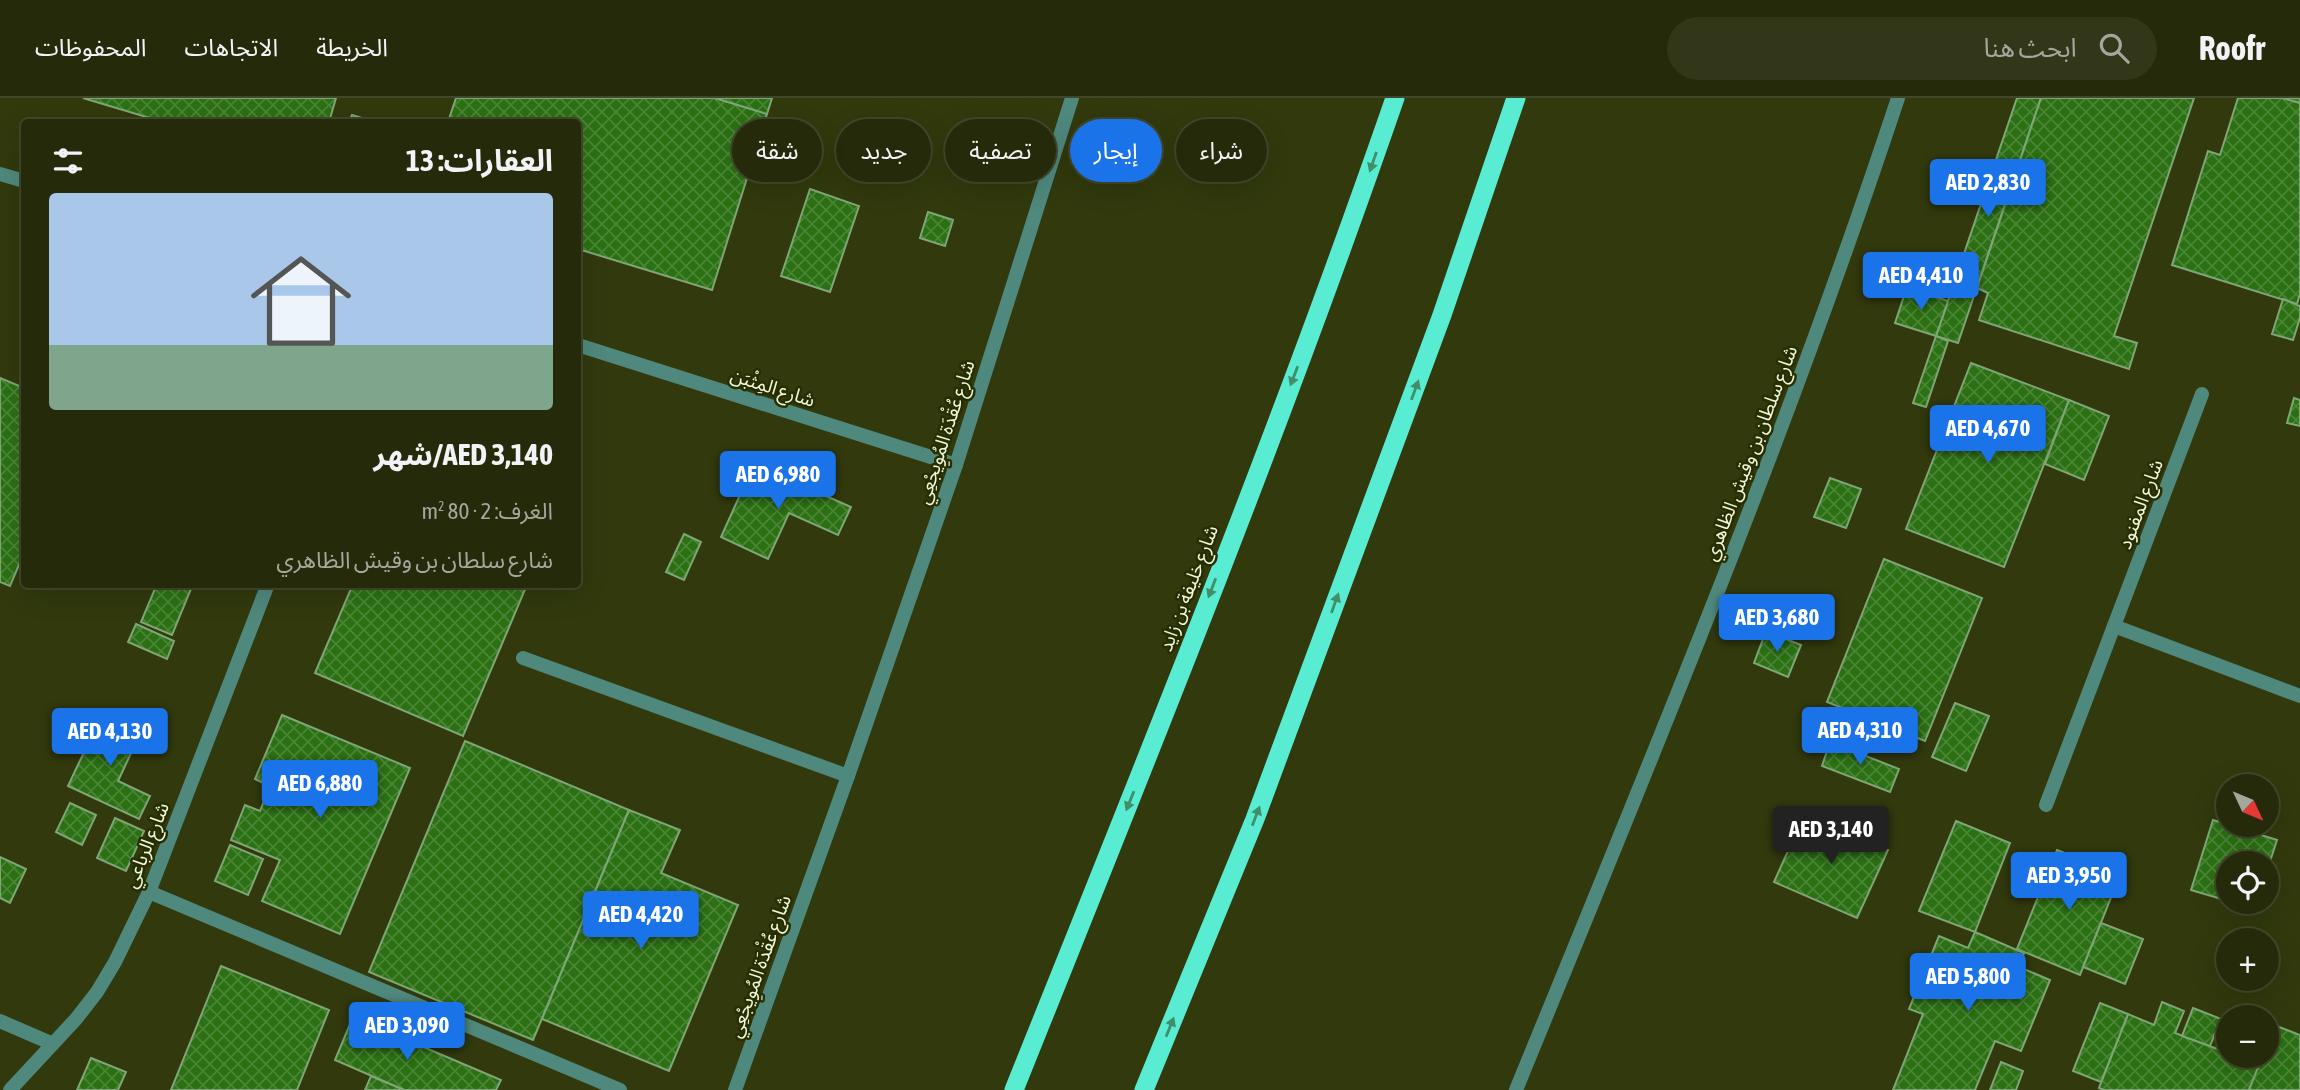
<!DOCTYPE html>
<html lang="ar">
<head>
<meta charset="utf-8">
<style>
  :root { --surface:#252b0a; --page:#313718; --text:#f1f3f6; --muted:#a3a79c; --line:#42472b; --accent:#1a73e8 }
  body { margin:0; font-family:"Asap Condensed","Noto Sans Arabic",sans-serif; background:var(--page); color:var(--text); direction:rtl; height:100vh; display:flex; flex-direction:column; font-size:26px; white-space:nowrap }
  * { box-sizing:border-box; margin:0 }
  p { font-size:23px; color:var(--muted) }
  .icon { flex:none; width:38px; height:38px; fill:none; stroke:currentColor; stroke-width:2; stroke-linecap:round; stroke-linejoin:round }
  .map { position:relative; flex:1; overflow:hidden; direction:ltr }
  .panel { position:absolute; left:21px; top:21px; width:560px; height:469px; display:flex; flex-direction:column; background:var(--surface); border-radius:7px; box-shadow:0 7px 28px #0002,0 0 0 2px var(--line); direction:rtl }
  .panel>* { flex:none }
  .guide { position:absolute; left:602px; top:21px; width:665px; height:63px; direction:rtl; display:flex; gap:14px }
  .needle { width:46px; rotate:134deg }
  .fabs { position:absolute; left:2216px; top:676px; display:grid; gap:14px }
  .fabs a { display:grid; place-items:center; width:63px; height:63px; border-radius:50%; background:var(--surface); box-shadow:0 7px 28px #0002,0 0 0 2px var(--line); font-size:35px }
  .price { position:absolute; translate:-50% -60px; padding:0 16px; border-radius:7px; background:var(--accent); color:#fff; font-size:23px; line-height:46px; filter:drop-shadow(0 2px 4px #0008) }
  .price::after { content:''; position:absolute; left:50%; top:42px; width:21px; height:16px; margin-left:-10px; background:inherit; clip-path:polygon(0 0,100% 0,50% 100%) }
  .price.selected { background:#222; color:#fff }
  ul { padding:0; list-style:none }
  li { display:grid; align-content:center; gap:14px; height:371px; padding:0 28px }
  li span { display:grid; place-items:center; height:217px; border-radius:7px; color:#555 }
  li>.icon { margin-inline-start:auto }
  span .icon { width:126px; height:126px; fill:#fffc; stroke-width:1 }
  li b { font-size:30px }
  h2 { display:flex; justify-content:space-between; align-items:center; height:84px; padding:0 28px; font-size:30px }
  .pill { padding:0 24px; border-radius:32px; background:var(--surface); box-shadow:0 7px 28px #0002,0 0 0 2px var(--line); font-size:24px; line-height:63px }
  .pill.selected { background:var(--accent); color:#fff }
  header { display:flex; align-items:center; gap:42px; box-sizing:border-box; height:98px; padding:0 35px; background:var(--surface); border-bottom:2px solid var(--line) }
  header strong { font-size:33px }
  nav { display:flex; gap:38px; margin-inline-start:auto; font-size:24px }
  .search { width:490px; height:63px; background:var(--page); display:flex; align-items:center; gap:18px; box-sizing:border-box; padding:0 24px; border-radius:38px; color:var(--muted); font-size:26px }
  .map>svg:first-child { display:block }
  .building { fill:url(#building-cross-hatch); stroke:#7fa676; stroke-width:2 }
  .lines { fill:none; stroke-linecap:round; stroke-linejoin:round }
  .service { stroke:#4f887d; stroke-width:14 }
  .minor { stroke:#4f887d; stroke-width:14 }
  .trunk { stroke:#58ecd2; stroke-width:19 }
  .oneway { fill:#408e6a }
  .labels { text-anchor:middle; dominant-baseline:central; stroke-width:5; stroke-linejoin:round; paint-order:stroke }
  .street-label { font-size:19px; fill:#f0f8da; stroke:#272f02 }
</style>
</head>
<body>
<header>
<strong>Roofr</strong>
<div class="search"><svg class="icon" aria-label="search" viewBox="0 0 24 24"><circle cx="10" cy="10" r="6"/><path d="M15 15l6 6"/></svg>ابحث هنا</div>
<nav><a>الخريطة</a><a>الاتجاهات</a><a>المحفوظات</a></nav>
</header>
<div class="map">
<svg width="2300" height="992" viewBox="0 0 2300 992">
  <defs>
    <pattern id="building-cross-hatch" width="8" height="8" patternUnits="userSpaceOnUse" patternTransform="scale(1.75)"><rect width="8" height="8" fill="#2b7013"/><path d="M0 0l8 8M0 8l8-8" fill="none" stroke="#4a8535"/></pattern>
  </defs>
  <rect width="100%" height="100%" fill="#31390d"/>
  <g class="building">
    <path d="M83 0H336L329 24H163Z"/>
    <path d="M456 0H715L767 16 712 192 578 151V24H448Z"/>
    <path d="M715 0H772L767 16Z"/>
    <path d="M2017 0H2041L1958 245 1936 238Z"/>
    <path d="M2041 0H2194L2114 238 2137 245 2129 271 1979 222 1988 195 1977 190Z"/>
    <path d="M2238 0H2283L2300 5V196L2297 206 2172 167 2208 53 2220 57Z"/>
    <path d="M2283 0H2300V5Z"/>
    <path d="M352 17 375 24H349Z"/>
    <path d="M860 26 881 32 870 68 849 61Z"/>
    <path d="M810 91 859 108 830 194 781 178Z"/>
    <path d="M928 114 953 122 945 148 920 140Z"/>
    <path d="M1907 189 1948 203 1936 238 1895 225Z"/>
    <path d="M2283 201 2300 208V220L2293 242 2272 236Z"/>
    <path d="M1936 238 1948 243 1926 309 1913 305Z"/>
    <path d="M1971 265 2069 302 2004 469 1906 431Z"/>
    <path d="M0 280 24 290V455L10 488 0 484Z"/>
    <path d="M2294 300 2300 302V328L2287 325Z"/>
    <path d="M2069 302 2109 318 2084 382 2045 366Z"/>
    <path d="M754 366 851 409 838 437 789 415 768 461 721 439Z"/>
    <path d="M1830 380 1861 391 1846 430 1814 419Z"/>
    <path d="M684 436 701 444 684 482 666 474Z"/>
    <path d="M1884 461 1982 500 1925 643 1827 604Z"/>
    <path d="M157 486H193L172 537 141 524Z"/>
    <path d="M353 486H520L526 489 463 638 315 575Z"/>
    <path d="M136 526 174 543 167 561 128 544Z"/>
    <path d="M1766 533 1801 547 1788 579 1754 565Z"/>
    <path d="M1955 605 1989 618 1966 673 1932 659Z"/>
    <path d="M102 616 141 634 118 683 150 698 139 721 68 688Z"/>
    <path d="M282 617 410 670 340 836 262 803 280 762 231 742 245 707 260 713 270 688 255 681Z"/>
    <path d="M465 643 629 712 533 942 369 874Z"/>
    <path d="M1830 644 1899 671 1890 694 1822 668Z"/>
    <path d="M70 705 96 717 82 747 56 734Z"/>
    <path d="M629 712 680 732 661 775 738 807 669 973 542 921Z"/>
    <path d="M1805 715 1888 752 1857 820 1774 784Z"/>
    <path d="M115 720 144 733 126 773 97 760Z"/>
    <path d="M2213 722 2277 742 2266 776V765H2228V803L2191 792Z"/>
    <path d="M1956 723 2010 745 1975 834 1919 813Z"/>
    <path d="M230 747 263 761 248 797 215 783Z"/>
    <path d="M2057 752 2120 777 2080 877 2017 851Z"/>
    <path d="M0 759 26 771 10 805 0 800Z"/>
    <path d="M2229 803H2257L2255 811Z"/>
    <path d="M2101 825 2143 841 2125 886 2083 869Z"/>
    <path d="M1975 834 2024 855 2019 869 2050 882 2021 953 1995 943 1975 992H1893L1923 916 1909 911 1939 838 1968 850Z"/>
    <path d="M221 868 329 912 297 992H171Z"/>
    <path d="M2162 904 2184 913 2175 935 2228 955V957L2259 968 2249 992H2104L2099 990 2128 916 2154 927Z"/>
    <path d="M2100 905 2128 916 2101 984 2073 973Z"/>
    <path d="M2193 910 2221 921 2210 948 2182 938Z"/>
    <path d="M353 919 501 982 496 992H404L335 962Z"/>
    <path d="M2274 927 2300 937V992H2249L2263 957H2266V948Z"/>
    <path d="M91 960 126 974 118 992H77Z"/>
    <path d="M2001 964 2023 973 2016 992H1990Z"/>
    <path d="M371 978 404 992H365Z"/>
  </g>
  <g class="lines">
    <g class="service">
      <path d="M523 560 848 678"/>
      <path d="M149 794 620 992"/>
    </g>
    <g class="minor">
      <path d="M0 76 24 83"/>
      <path d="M578 247 956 367"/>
      <path d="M2114 528 2300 598"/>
      <path d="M2046 707 2202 296"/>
      <path d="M0 923 53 946"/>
      <path d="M10 992 76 921 97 894 115 864 149 794 268 486"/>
      <path d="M735 992 848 678 956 367 1072 0"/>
      <path d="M1516 992C1650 664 1787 337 1898 0"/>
    </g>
    <g class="trunk">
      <path d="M1014 992C1146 663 1279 335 1395 0"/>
      <path d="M1144 992 1255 721 1442 217 1516 0"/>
    </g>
  </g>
  <defs><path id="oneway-solid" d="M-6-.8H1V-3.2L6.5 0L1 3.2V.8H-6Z" transform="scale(1.75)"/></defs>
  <g class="oneway">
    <use href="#oneway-solid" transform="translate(1373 64) rotate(109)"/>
    <use href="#oneway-solid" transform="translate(1294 278) rotate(111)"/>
    <use href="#oneway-solid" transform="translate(1415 292) rotate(-70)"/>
    <use href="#oneway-solid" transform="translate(1212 490) rotate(111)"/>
    <use href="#oneway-solid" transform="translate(1335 505) rotate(-70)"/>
    <use href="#oneway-solid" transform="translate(1130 703) rotate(112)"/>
    <use href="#oneway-solid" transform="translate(1256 718) rotate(-69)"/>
    <use href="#oneway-solid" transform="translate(1170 929) rotate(-68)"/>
  </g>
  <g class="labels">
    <g class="street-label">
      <text transform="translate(773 289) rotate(18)">شارع المِثْبَن</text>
      <text transform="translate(945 334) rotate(-72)">شارع عُقْدَة المُوِيجْعِي</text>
      <text transform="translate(1750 355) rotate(-69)">شارع سلطان بن وقيش الظاهري</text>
      <text transform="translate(2140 406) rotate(-69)">شارع المفنود</text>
      <text transform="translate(1188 490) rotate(-69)">شارع خليفة بن زايد</text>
      <text transform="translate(146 747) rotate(-68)">شارع الرباعي</text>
      <text transform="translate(759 868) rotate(-70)">شارع عُقْدَة المُوِيجْعِي</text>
    </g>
  </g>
</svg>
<div class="fabs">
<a><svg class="needle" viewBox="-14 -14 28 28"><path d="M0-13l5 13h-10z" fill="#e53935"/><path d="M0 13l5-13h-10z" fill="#a3a79c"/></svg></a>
<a><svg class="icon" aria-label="locate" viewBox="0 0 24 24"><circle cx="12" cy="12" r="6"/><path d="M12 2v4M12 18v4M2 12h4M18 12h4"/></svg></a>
<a>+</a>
<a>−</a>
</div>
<b class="price" style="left:1988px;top:121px">AED 2,830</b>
<b class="price" style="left:1921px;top:214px">AED 4,410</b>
<b class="price" style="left:1988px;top:367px">AED 4,670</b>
<b class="price" style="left:778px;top:413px">AED 6,980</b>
<b class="price" style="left:1777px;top:556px">AED 3,680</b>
<b class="price" style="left:1860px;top:669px">AED 4,310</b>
<b class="price" style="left:110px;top:670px">AED 4,130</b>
<b class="price" style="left:320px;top:722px">AED 6,880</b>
<b class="price selected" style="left:1831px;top:768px">AED 3,140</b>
<b class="price" style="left:2069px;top:814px">AED 3,950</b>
<b class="price" style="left:641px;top:853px">AED 4,420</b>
<b class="price" style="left:1968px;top:915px">AED 5,800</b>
<b class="price" style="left:407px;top:964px">AED 3,090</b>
<div class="guide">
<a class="pill">شراء</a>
<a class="pill selected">إيجار</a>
<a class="pill">تصفية</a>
<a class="pill">جديد</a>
<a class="pill">شقة</a>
</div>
<section class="panel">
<h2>العقارات: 13<svg class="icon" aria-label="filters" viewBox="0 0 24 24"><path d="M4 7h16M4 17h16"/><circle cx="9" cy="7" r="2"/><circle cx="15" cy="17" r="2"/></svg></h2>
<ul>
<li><span style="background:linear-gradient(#a9c7e8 70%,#7fa58c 0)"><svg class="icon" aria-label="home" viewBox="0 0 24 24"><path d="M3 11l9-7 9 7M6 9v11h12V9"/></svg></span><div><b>AED 3,140/شهر</b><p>الغرف: 2 · 80 m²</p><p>شارع سلطان بن وقيش الظاهري</p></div></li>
</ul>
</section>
</div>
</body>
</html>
